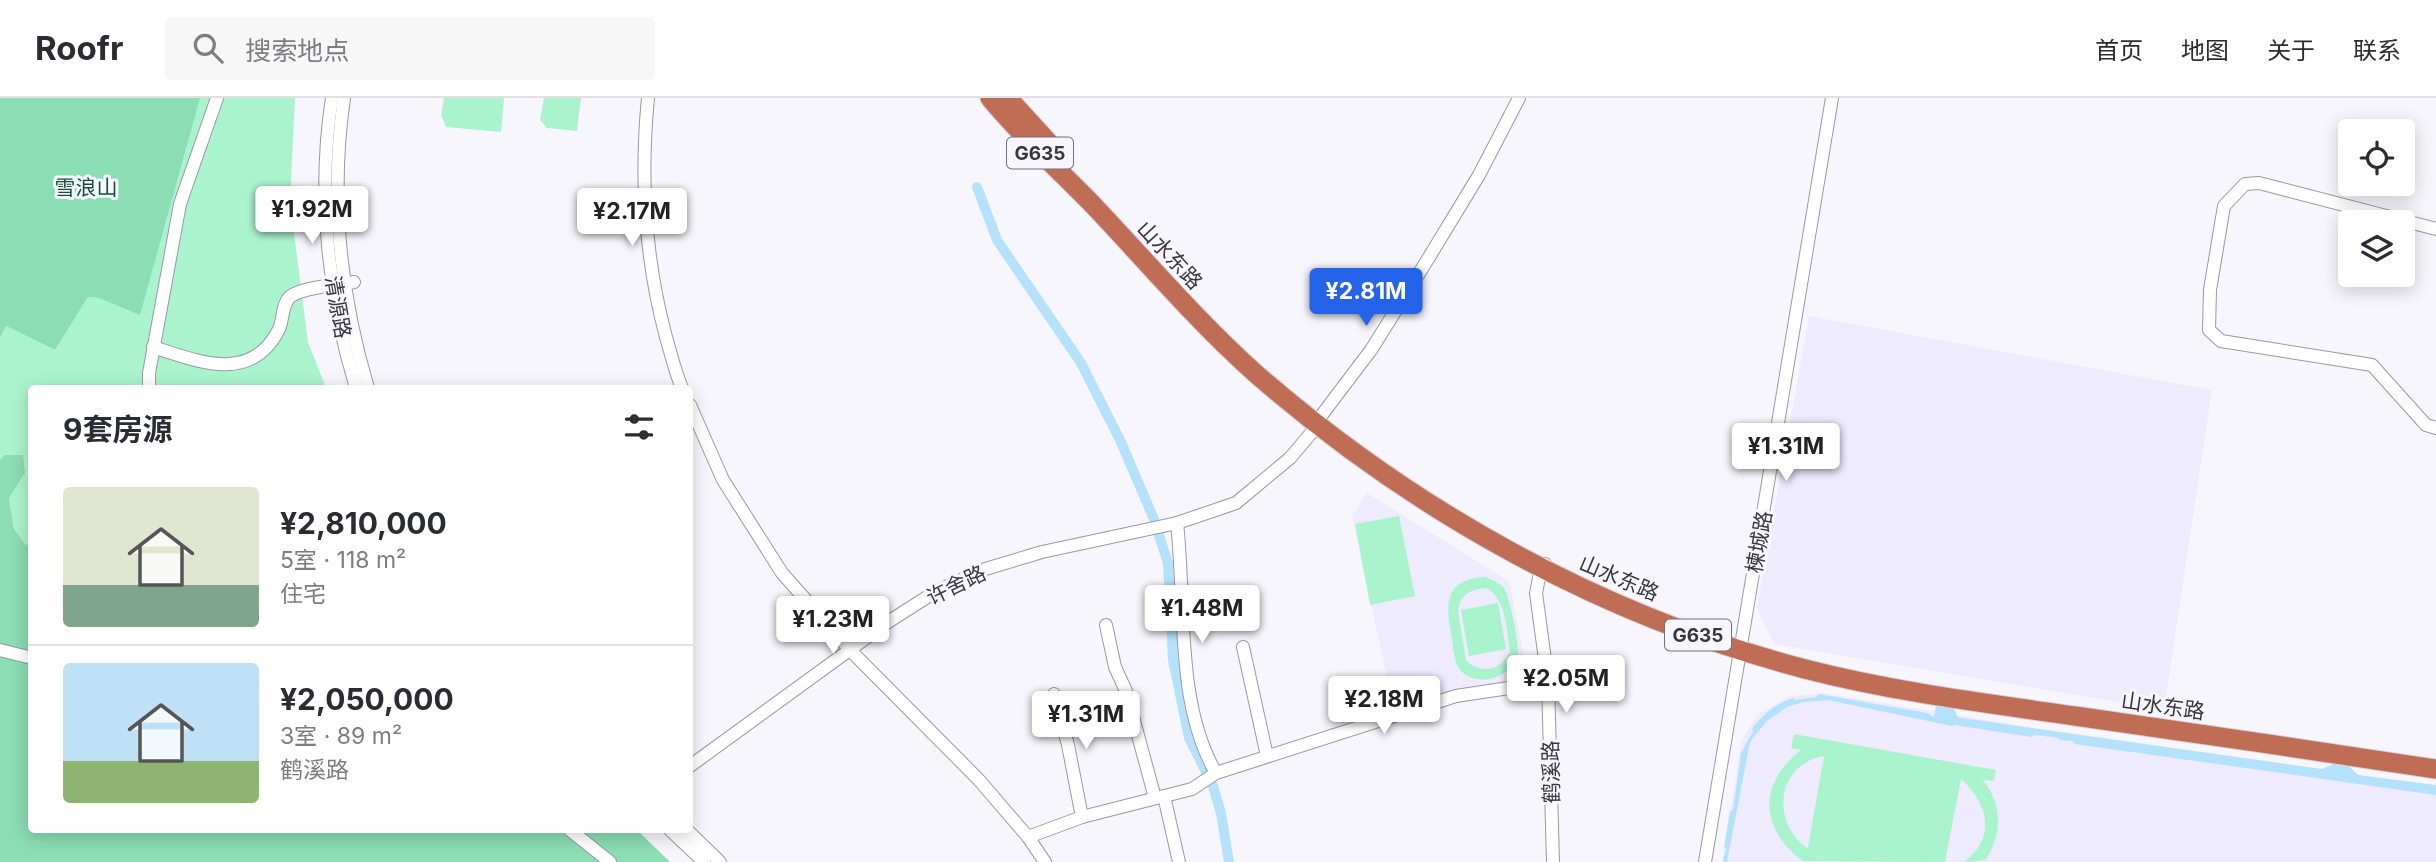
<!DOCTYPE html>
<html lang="zh">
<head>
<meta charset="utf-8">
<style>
  :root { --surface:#fff; --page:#f7f7f7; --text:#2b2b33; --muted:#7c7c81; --line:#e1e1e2; --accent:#2563eb }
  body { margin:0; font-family:Inter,"Noto Sans SC",sans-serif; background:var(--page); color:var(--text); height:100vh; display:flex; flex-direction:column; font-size:26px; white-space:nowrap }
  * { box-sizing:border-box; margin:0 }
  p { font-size:23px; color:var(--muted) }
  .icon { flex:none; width:38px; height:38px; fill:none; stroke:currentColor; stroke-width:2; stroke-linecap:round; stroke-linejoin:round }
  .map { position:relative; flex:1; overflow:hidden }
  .panel { position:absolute; left:28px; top:287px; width:665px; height:448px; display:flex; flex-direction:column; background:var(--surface); border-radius:7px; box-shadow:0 4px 18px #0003 }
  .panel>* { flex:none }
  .fabs { position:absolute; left:2338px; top:21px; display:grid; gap:14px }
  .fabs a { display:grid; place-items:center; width:77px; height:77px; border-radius:7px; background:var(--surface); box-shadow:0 4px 18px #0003; font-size:35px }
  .price { position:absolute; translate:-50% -60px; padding:0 16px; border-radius:7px; background:#fff; color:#222; font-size:23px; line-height:46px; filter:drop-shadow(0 2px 4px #0008) }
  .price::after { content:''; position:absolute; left:50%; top:42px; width:21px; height:16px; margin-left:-10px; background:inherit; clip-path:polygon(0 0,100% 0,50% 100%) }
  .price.current { background:var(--accent); color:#fff }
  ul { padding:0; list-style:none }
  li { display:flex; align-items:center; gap:21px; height:175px; padding:0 35px }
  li+li { border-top:2px solid var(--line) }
  li span { display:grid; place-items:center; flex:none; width:196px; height:140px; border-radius:7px; color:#555 }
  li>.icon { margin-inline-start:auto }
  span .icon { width:84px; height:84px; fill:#fffc; stroke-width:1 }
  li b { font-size:30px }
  h2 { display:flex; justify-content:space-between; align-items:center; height:84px; padding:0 35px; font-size:30px }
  header { display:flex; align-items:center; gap:42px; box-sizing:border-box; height:98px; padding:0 35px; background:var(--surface); border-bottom:2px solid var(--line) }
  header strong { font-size:33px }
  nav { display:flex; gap:38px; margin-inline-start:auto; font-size:24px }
  .search { width:490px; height:63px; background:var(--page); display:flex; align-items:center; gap:18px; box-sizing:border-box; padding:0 24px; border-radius:7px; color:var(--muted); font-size:26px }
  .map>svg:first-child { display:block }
  .built { fill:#efebff }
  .green { fill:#aaf4cd; fill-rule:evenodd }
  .forest { fill:#8bddb3 }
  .water { fill:#b4e2fd }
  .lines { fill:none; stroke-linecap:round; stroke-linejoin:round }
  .canal { stroke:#b4e2fd; stroke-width:10 }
  .minor-casing { stroke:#9a97a7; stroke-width:14 }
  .highway-casing { stroke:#d3d3d5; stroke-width:21 }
  .minor { stroke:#fff; stroke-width:12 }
  .highway { stroke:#bf6d55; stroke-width:19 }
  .labels { text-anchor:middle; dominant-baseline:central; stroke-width:6; stroke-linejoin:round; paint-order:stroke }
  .shield { fill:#f8f6fd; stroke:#727077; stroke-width:2 }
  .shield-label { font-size:19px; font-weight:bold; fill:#39373e }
  .park-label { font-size:21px; fill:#105137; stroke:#f8f6fd }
  .street-label { font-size:21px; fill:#39373e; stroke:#f8f6fd }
</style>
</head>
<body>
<header>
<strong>Roofr</strong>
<div class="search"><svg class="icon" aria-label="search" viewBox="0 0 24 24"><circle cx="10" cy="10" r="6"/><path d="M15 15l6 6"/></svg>搜索地点</div>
<nav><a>首页</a><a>地图</a><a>关于</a><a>联系</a></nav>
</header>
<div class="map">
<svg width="2436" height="764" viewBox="0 0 2436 764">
  <rect width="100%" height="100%" fill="#f8f6fd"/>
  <g class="built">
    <path d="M1809 218 2212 292 2164 612 1774 546 1757 510Z"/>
    <path d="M1367 395 1509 483 1528 578 1393 608 1352 418Z"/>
    <path d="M1823 595 2436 697V764H1722L1742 641 1758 616 1790 598Z"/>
  </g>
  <g class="green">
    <path d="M200 0H295L290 104 308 244 326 290H32L31 446 26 447 14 431 9 400 25 375 6 357 0 362V240L6 228 55 252 88 199 99 200 185 50Z"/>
    <path d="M444 0H504L501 34 446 29 441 17Z"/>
    <path d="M544 0H581L577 33 547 30 540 22Z"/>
    <path d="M1399 418 1415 498 1370 507 1355 426Z"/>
    <path d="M1485 479C1492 482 1499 484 1504 490 1510 500 1518 541 1518 553 1518 560 1513 568 1508 572 1494 585 1466 586 1457 567 1453 558 1453 545 1451 535 1445 503 1446 481 1485 479ZM1487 490C1507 503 1506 531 1510 553 1503 572 1480 577 1466 562L1458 513C1460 496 1471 491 1487 490Z"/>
    <path d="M1498 505 1506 551 1469 558 1461 512Z"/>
    <path d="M1794 636 1996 672 1994 683 1983 682C2003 707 2002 735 1986 762L1964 764C1997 740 1988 705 1961 681L1945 764 1803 763C1759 731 1758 685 1801 652L1791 650ZM1824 658 1808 749 1807 750C1770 723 1777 666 1824 658Z"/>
  </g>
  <g class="forest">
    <path d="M0 0H200L140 217 99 200 88 199 55 252 6 228 0 240Z"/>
    <path d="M5 357H23L25 375 9 400 14 431 26 447 31 446 32 732H637L670 764H0V362Z"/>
  </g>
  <path class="water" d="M1819 596 1927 615 1934 619 1936 608 1953 609 1958 619 1962 620 2322 671 2335 665 2345 664 2358 677 2436 687V697L2075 646 2072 643 2060 642 2058 640 2035 637 2031 639 1955 627 1952 628 1828 602 1803 604 1787 609 1767 623 1750 644 1727 764H1723L1726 750 1724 749 1730 713 1733 712 1741 655 1753 633 1752 630C1763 617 1776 605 1793 600L1795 602 1816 599Z"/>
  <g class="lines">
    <path class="canal" d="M977 89 997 142 1081 265 1121 344 1153 419 1168 465 1173 562 1189 640 1213 688 1221 715 1229 764"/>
    <defs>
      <g id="minor">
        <path d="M332 0C317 96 328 198 356 290"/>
        <path d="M344 0C330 97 340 196 368 290"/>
        <path d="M648 0C640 81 645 161 666 239 671 256 675 274 682 290"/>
        <path d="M2436 131 2259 85 2245 86 2224 108 2210 192 2209 232 2221 243 2372 267 2426 327 2436 330"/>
        <path d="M153 249C197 263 250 286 278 233 284 223 281 205 291 198 304 189 338 187 354 184"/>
        <path d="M149 290V275L180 106 217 0"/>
        <path d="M690 307 723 382 782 475 851 553 979 682 1028 739 1045 764"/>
        <path d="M1177 425C1186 504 1175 605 1216 675"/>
        <path d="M1545 466 1541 470 1536 495 1548 584 1553 764"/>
        <path d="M1106 527 1115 569 1126 593 1155 700"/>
        <path d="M1243 549 1267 658"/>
        <path d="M0 552 32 560"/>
        <path d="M1054 596 1068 647 1082 719"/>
        <path d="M690 668 888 524 935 494 982 472 1042 454 1177 425 1236 405 1290 360 1318 327 1321 318 1371 252 1428 161 1479 77 1519 0"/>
        <path d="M1164 698 1179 764"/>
        <path d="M570 732 610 764"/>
        <path d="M670 732 704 764"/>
        <path d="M687 732 720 764"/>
        <path d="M1028 739 1082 719 1192 691 1216 675 1456 598 1548 584"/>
        <path d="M1705 764 1832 0"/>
      </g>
      <g id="highway">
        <path d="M990 0C1022 39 1059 72 1094 108 1147 164 1197 223 1255 275 1413 413 1602 518 1805 571 1894 594 1985 605 2075 618 2195 635 2316 653 2436 671"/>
        <path d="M1008 0 1059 56"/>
      </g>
    </defs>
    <use href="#minor" class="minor-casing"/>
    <use href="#highway" class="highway-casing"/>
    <use href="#minor" class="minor"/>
    <use href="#highway" class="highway"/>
  </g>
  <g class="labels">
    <g class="shield">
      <rect x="1007" y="39.5" width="66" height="31" rx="5"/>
      <rect x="1665" y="521.5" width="66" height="31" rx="5"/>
    </g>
    <g class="shield-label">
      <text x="1040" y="55">G635</text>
      <text x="1698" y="537">G635</text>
    </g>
    <g class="park-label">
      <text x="86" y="89">雪浪山</text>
    </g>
    <g class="street-label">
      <text transform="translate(1170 157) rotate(47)">山水东路</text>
      <text transform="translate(338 209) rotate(80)">清源路</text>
      <text transform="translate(1759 444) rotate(-80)">楝城路</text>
      <text transform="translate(1619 480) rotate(23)">山水东路</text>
      <text transform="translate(956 487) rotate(-26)">许舍路</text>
      <text transform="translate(2163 608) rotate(8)">山水东路</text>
      <text transform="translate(1551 674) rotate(-91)">鹤溪路</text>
    </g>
  </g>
</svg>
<div class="fabs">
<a><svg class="icon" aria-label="locate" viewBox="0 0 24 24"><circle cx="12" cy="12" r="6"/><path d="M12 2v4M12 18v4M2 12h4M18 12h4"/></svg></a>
<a><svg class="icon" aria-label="layers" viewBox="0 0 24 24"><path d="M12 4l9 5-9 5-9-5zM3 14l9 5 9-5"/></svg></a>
</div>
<b class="price" style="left:312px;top:148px">¥1.92M</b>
<b class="price" style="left:632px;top:150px">¥2.17M</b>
<b class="price current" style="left:1366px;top:230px">¥2.81M</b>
<b class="price" style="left:1786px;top:385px">¥1.31M</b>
<b class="price" style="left:1202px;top:547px">¥1.48M</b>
<b class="price" style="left:833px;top:558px">¥1.23M</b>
<b class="price" style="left:1566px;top:617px">¥2.05M</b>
<b class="price" style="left:1384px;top:638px">¥2.18M</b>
<b class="price" style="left:1086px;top:653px">¥1.31M</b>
<section class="panel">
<h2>9套房源<svg class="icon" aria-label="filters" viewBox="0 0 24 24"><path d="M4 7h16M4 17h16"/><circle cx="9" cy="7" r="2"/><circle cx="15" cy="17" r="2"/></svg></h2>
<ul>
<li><span style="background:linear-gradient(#dfe7d0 70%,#7fa58c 0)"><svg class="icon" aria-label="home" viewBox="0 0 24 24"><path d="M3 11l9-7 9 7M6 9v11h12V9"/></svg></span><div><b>¥2,810,000</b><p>5室 · 118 m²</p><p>住宅</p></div></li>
<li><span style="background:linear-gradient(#bfe0f5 70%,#8fb573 0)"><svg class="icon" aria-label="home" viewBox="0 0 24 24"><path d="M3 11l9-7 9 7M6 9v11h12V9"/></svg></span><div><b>¥2,050,000</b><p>3室 · 89 m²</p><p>鹤溪路</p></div></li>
</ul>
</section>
</div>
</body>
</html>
